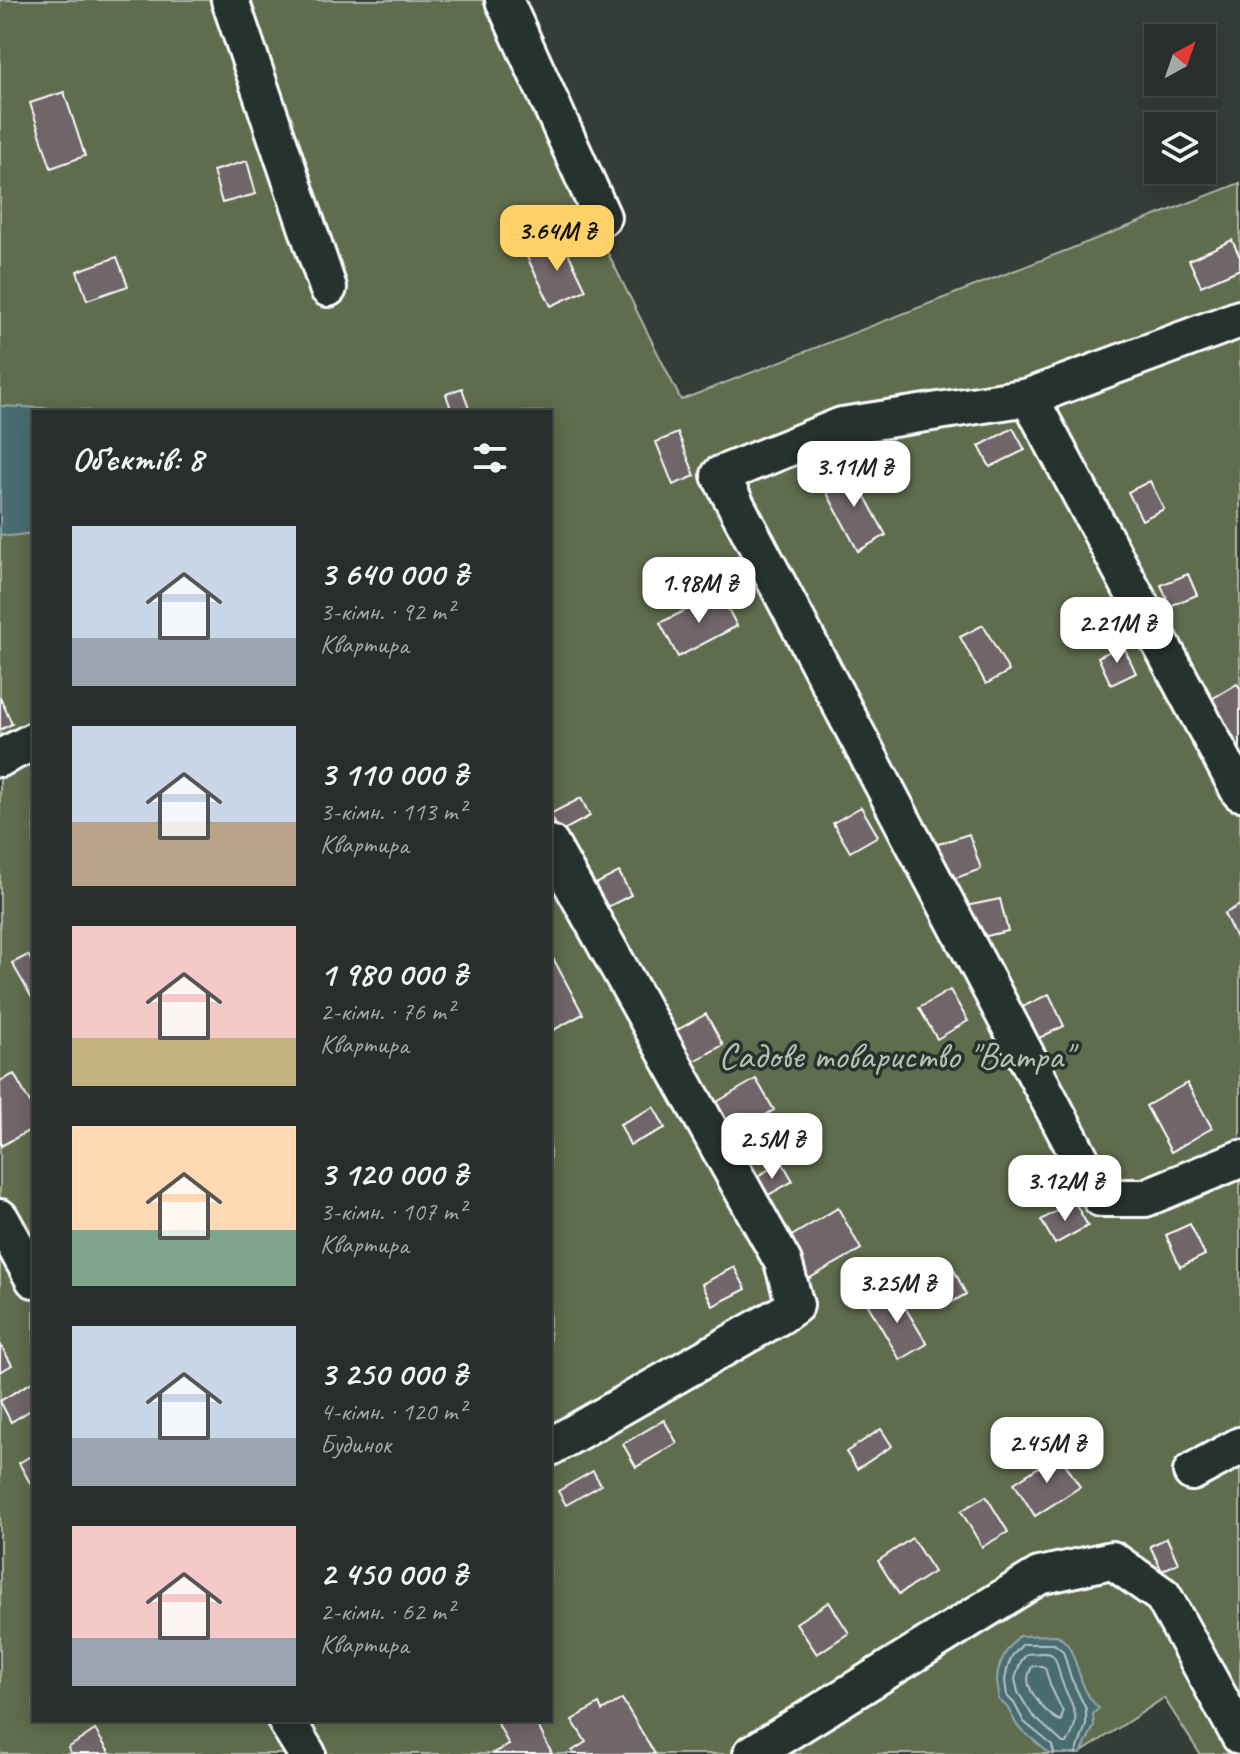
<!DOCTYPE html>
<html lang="uk">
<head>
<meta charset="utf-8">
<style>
  :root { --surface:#282e2b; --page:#303633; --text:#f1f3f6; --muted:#a5a8a9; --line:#444a47; --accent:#ffd166 }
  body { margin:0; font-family:Caveat,sans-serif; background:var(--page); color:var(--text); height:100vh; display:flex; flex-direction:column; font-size:30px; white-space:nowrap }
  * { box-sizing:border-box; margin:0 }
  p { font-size:26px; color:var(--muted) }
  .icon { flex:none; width:44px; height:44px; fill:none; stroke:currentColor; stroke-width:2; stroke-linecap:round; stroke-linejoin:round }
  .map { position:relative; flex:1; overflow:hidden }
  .side { position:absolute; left:32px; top:410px; width:520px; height:1312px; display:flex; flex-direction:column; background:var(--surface); border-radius:0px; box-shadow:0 4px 20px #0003,0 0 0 2px var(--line) }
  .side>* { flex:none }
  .needle { width:52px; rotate:40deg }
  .controls { position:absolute; left:1144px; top:24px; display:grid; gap:16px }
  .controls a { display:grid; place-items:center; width:72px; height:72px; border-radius:0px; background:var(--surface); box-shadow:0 4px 20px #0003,0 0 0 2px var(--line); font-size:40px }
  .price { position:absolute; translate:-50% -68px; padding:0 18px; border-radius:16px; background:#fff; color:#222; font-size:26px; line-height:52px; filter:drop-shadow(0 2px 4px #0008) }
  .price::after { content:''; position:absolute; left:50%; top:48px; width:24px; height:18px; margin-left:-12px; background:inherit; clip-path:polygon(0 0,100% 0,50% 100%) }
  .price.on { background:var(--accent); color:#111 }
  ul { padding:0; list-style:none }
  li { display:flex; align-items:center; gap:24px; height:200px; padding:0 40px }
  li span { display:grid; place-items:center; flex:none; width:224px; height:160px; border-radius:0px; color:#555 }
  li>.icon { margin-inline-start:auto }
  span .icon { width:96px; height:96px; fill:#fffc; stroke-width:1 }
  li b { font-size:34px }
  h2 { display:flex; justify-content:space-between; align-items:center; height:96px; padding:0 40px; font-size:34px }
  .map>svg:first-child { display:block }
  .green { fill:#5e6c4e; stroke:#aeb6a6; stroke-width:2; fill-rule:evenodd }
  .water { fill:#4a6c71; stroke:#92a7aa; stroke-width:2 }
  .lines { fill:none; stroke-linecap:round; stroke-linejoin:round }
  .shore { stroke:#b7c4c6; stroke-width:2 }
  .building { fill:#706569; stroke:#fff; stroke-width:2 }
  .street-casing { stroke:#fff; stroke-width:42 }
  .street { stroke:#26332d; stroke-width:36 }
  .labels { text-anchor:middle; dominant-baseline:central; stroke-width:7; stroke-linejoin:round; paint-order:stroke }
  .park-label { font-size:38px; fill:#b7bdaf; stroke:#26332d }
</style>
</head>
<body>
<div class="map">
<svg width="1240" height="1754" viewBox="0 0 1240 1754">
  <rect width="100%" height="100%" fill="#353d39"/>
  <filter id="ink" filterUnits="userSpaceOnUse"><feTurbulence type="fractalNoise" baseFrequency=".0125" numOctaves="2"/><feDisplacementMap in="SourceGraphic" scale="16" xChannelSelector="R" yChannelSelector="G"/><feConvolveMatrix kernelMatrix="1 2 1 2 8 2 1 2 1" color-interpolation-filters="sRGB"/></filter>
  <g filter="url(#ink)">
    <path class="green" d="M0 0H482L681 400 1240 183V1754H1200L1164 1698 1079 1754H0ZM34 412H550V1720H34Z"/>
    <g class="water">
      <path d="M0 406 84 410 93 412H34V533L9 536 0 534Z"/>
      <path d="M1057 1635C1062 1639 1068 1643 1070 1649 1080 1669 1081 1693 1099 1708L1093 1714 1094 1726 1081 1754H1050L1018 1727 1007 1707 998 1699C1000 1691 997 1687 997 1679 998 1661 1008 1648 1019 1636Z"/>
    </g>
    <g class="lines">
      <g class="shore">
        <path d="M1027 1654C1033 1654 1048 1651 1052 1655 1057 1658 1059 1673 1061 1679 1070 1706 1085 1714 1067 1743H1063L1032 1715 1018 1692 1015 1679 1021 1661Z"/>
        <path d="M1032 1666H1042L1045 1668 1051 1687 1063 1712 1061 1721C1049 1717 1028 1693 1028 1679 1028 1674 1030 1671 1032 1666Z"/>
        <path d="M1054 1754 1052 1745 1024 1722 1014 1703 1007 1696 1005 1680 1008 1666 1012 1656 1023 1644H1054L1063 1651 1071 1678 1086 1709V1725L1076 1754"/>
      </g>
    </g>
    <g class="building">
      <path d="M64 92 85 156 51 168 30 103Z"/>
      <path d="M247 161 256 194 222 203 213 171Z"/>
      <path d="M562 240 586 290 551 306 527 257Z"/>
      <path d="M1232 240 1240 257V269L1201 286 1189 260Z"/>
      <path d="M117 257 128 286 87 300 77 271Z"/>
      <path d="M462 388 470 412H452L446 394Z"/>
      <path d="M1013 428 1025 450 990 467 979 446Z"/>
      <path d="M678 433 695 476 673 485 656 442Z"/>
      <path d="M849 467 886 535 858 551 821 482Z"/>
      <path d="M1150 481 1164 509 1142 520 1128 492Z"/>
      <path d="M1188 574 1197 595 1170 606 1161 585Z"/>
      <path d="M720 593 737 626 678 657 660 623Z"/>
      <path d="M983 625 1009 671 986 684 960 637Z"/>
      <path d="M1123 645 1136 673 1111 685 1098 657Z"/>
      <path d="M1237 684 1240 688V747L1232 751 1205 703Z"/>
      <path d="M0 697 12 724 0 730Z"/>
      <path d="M581 798 590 816 560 832 550 814Z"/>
      <path d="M861 807 878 836 850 852 833 823Z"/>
      <path d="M969 834 981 869 945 882 932 846Z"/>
      <path d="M619 872 631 895 598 912 586 889Z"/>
      <path d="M1000 899 1008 931 969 940 961 907Z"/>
      <path d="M1240 905V946L1224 914Z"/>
      <path d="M28 955 34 965V997L32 998 12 963Z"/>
      <path d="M554 960 583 1014 550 1032V962Z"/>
      <path d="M950 990 968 1021 937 1039 919 1008Z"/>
      <path d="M1049 994 1064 1026 1033 1041 1018 1009Z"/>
      <path d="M706 1014 723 1045 682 1068 665 1037Z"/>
      <path d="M14 1074 34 1110V1128L1 1146 0 1081Z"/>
      <path d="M756 1079 774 1110 728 1137 710 1106Z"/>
      <path d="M1187 1083 1212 1128 1171 1152 1146 1106Z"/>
      <path d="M654 1107 665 1128 630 1145 620 1124Z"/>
      <path d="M782 1162 793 1181 761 1199 751 1180Z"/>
      <path d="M1074 1201 1088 1226 1055 1244 1041 1220Z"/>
      <path d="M838 1208 861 1249 808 1279 785 1240Z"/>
      <path d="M1190 1224 1205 1255 1180 1267 1166 1235Z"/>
      <path d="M952 1266 966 1294 950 1303 935 1274Z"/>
      <path d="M734 1267 746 1289 713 1306 702 1284Z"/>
      <path d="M894 1289 927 1344 900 1360 868 1305Z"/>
      <path d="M0 1344 12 1365 0 1372Z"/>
      <path d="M34 1381V1408L11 1422 0 1401Z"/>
      <path d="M664 1420 677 1443 636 1467 623 1444Z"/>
      <path d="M881 1429 892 1446 857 1469 846 1452Z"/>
      <path d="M34 1454V1490L19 1463Z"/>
      <path d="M1059 1454 1080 1487 1035 1516 1014 1483Z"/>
      <path d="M593 1471 601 1485 566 1505 558 1491Z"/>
      <path d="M986 1496 1008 1532 982 1547 961 1511Z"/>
      <path d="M912 1538 934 1572 899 1594 878 1561Z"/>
      <path d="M1167 1538 1178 1563 1162 1571 1150 1546Z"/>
      <path d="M829 1602 849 1633 817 1654 796 1623Z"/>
      <path d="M622 1699 655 1754H574L572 1751 586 1742 572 1720 599 1704 602 1711Z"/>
      <path d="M496 1720H535L552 1754H491L509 1745Z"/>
      <path d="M95 1730 110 1754H71L68 1748Z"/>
    </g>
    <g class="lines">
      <defs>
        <g id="street">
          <path d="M230 0 328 288"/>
          <path d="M504 0 602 217"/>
          <path d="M1240 319 1029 397 842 426 720 475 1101 1198H1145L1240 1159"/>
          <path d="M1029 397 1240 792"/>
          <path d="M0 758 34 741"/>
          <path d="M550 844 783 1262 795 1305 781 1315 550 1447"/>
          <path d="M0 1218 34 1279"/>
          <path d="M1192 1472 1240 1446"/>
          <path d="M286 1720 307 1754"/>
          <path d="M752 1754 1039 1576 1112 1560 1163 1596 1240 1736"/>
        </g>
      </defs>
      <use href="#street" class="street-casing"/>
      <use href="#street" class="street"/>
    </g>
  </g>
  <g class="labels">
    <g class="park-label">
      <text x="895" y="1055">Садове товариство "Ватра"</text>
    </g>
  </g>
</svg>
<div class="controls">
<a><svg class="needle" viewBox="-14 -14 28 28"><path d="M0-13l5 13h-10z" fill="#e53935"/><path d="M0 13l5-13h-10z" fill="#a5a8a9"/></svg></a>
<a><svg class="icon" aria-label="layers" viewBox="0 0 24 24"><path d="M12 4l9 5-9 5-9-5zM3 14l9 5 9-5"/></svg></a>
</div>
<b class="price on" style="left:557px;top:273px">3.64M ₴</b>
<b class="price" style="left:854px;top:509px">3.11M ₴</b>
<b class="price" style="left:699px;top:625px">1.98M ₴</b>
<b class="price" style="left:1117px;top:665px">2.21M ₴</b>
<b class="price" style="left:772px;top:1181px">2.5M ₴</b>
<b class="price" style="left:1065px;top:1223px">3.12M ₴</b>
<b class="price" style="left:897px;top:1325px">3.25M ₴</b>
<b class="price" style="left:1047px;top:1485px">2.45M ₴</b>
<section class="side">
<h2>Об’єктів: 8<svg class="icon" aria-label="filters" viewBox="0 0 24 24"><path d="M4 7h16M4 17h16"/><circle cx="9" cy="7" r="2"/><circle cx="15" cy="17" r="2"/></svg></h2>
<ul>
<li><span style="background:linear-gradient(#c9d6e8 70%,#9aa5b1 0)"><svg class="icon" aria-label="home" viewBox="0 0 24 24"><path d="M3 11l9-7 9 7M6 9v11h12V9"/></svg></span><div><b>3 640 000 ₴</b><p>3-кімн. · 92 m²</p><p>Квартира</p></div></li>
<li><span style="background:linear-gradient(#c9d6e8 60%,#b9a48a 0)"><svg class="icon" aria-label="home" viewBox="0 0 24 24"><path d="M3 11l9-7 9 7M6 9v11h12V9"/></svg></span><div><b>3 110 000 ₴</b><p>3-кімн. · 113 m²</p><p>Квартира</p></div></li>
<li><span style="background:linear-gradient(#f6c9c9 70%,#c2b280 0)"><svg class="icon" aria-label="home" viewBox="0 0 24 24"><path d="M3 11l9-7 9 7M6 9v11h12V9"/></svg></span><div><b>1 980 000 ₴</b><p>2-кімн. · 76 m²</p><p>Квартира</p></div></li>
<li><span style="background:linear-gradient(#ffd9b3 65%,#7fa58c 0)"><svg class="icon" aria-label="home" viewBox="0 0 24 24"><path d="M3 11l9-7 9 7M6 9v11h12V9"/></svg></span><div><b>3 120 000 ₴</b><p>3-кімн. · 107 m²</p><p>Квартира</p></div></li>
<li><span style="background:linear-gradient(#c9d6e8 70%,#9aa5b1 0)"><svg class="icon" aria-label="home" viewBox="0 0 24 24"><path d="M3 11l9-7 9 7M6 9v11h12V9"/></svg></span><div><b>3 250 000 ₴</b><p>4-кімн. · 120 m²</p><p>Будинок</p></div></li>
<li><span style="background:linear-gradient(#f6c9c9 70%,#9aa5b1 0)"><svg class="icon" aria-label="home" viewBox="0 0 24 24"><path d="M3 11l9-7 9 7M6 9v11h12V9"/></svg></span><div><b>2 450 000 ₴</b><p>2-кімн. · 62 m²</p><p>Квартира</p></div></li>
</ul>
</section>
</div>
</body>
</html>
